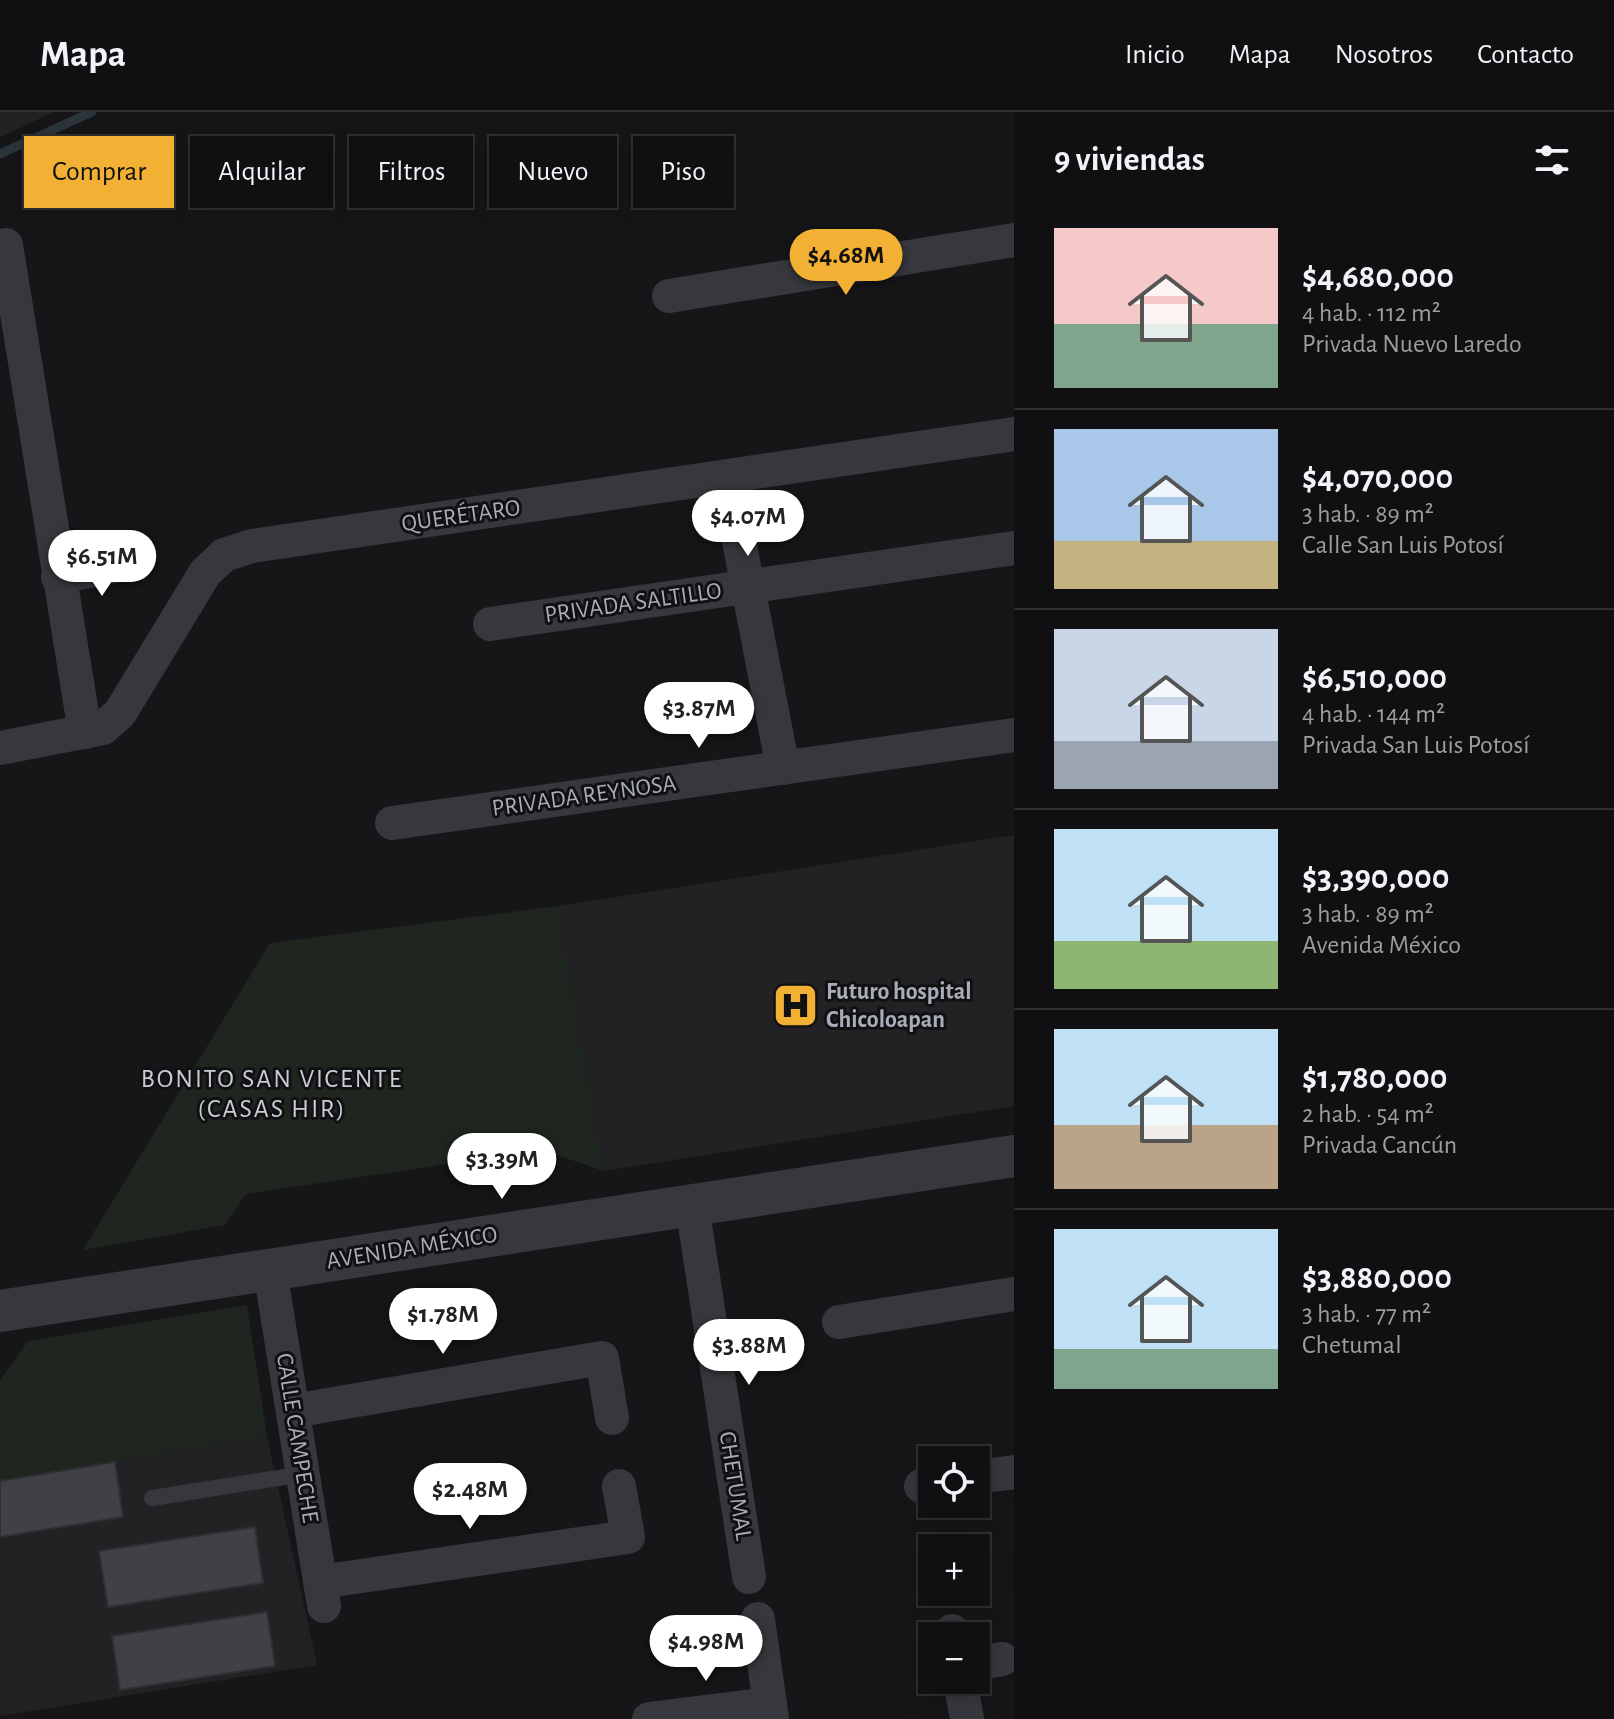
<!DOCTYPE html>
<html lang="es">
<head>
<meta charset="utf-8">
<style>
  :root { --surface:#101012; --page:#19191b; --text:#f1f3f6; --muted:#9c9d9f; --line:#303032; --accent:#f2b134 }
  body { margin:0; font-family:"Alegreya Sans",sans-serif; background:var(--page); color:var(--text); height:100vh; display:flex; flex-direction:column; font-size:30px; white-space:nowrap }
  * { box-sizing:border-box; margin:0 }
  p { font-size:26px; color:var(--muted) }
  .icon { flex:none; width:44px; height:44px; fill:none; stroke:currentColor; stroke-width:2; stroke-linecap:round; stroke-linejoin:round }
  .map { position:relative; flex:1; overflow:hidden }
  .panel { display:flex; flex-direction:column; background:var(--surface); width:600px }
  .panel>* { flex:none }
  .guide { position:absolute; left:24px; top:24px; width:760px; height:72px; display:flex; gap:16px }
  .tools { position:absolute; left:918px; top:1334px; display:grid; gap:16px }
  .tools a { display:grid; place-items:center; width:72px; height:72px; border-radius:0px; background:var(--surface); box-shadow:0 4px 20px #0003,0 0 0 2px var(--line); font-size:40px }
  .price { position:absolute; translate:-50% -68px; padding:0 18px; border-radius:28px; background:#fff; color:#222; font-size:26px; line-height:52px; filter:drop-shadow(0 2px 4px #0008) }
  .price::after { content:''; position:absolute; left:50%; top:48px; width:24px; height:18px; margin-left:-12px; background:inherit; clip-path:polygon(0 0,100% 0,50% 100%) }
  .price.active { background:var(--accent); color:#111 }
  ul { padding:0; list-style:none }
  li { display:flex; align-items:center; gap:24px; height:200px; padding:0 40px }
  li+li { border-top:2px solid var(--line) }
  li span { display:grid; place-items:center; flex:none; width:224px; height:160px; border-radius:0px; color:#555 }
  li>.icon { margin-inline-start:auto }
  span .icon { width:96px; height:96px; fill:#fffc; stroke-width:1 }
  li b { font-size:34px }
  h2 { display:flex; justify-content:space-between; align-items:center; height:96px; padding:0 40px; font-size:34px }
  .tag { padding:0 28px; border-radius:0px; background:var(--surface); box-shadow:0 4px 20px #0003,0 0 0 2px var(--line); font-size:28px; line-height:72px }
  .tag.active { background:var(--accent); color:#111 }
  header { display:flex; align-items:center; gap:48px; box-sizing:border-box; height:112px; padding:0 40px; background:var(--surface); border-bottom:2px solid var(--line) }
  header strong { font-size:38px }
  nav { display:flex; gap:44px; margin-inline-start:auto; font-size:28px }
  main { display:flex; flex:1; min-height:0 }
  .map>svg:first-child { display:block }
  .built { fill:#222225 }
  .green { fill:#1e261f }
  .lines { fill:none; stroke-linecap:round; stroke-linejoin:round }
  .stream { stroke:#2c353c; stroke-width:9 }
  .building { fill:#404145; stroke:#303034; stroke-width:2 }
  .service { stroke:#37383d; stroke-width:16 }
  .minor { stroke:#37383d; stroke-width:34 }
  .tertiary { stroke:#37383d; stroke-width:42 }
  .labels { text-anchor:middle; dominant-baseline:central; stroke-width:6; stroke-linejoin:round; paint-order:stroke }
  .street-label { font-size:24px; fill:#a8adb8; stroke:#111113 }
  .poi-label { font-size:24px; font-weight:bold; fill:#a8adb8; stroke:#111113; text-anchor:start }
  .neighbourhood-label { font-size:26px; letter-spacing:2px; fill:#c9ccd4; stroke:#111113 }
</style>
</head>
<body>
<header>
<strong>Mapa</strong>
<nav><a>Inicio</a><a>Mapa</a><a>Nosotros</a><a>Contacto</a></nav>
</header>
<main>
<div class="map">
<svg width="1014" height="1607" viewBox="0 0 1014 1607">
  <rect width="100%" height="100%" fill="#161618"/>
  <g class="built">
    <path d="M0 0H54L0 25Z"/>
    <path d="M1014 723V994L604 1059 558 794Z"/>
    <path d="M267 1324 317 1553 0 1604V1369Z"/>
  </g>
  <g class="green">
    <path d="M558 794 604 1059 542 1038 246 1082 225 1113 83 1138 270 831Z"/>
    <path d="M247 1193 267 1324 0 1369V1268L28 1229Z"/>
  </g>
  <g class="lines">
    <path class="stream" d="M0 42 92 0"/>
  </g>
  <g class="building">
    <path d="M115 1350 123 1405 0 1425V1369Z"/>
    <path d="M255 1415 263 1471 108 1495 99 1439Z"/>
    <path d="M267 1500 275 1554 120 1578 112 1524Z"/>
  </g>
  <g class="lines">
    <path class="service" d="M152 1386 303 1362"/>
    <g class="minor">
      <path d="M6 133 85 620"/>
      <path d="M669 184 1014 128"/>
      <path d="M727 367 783 656"/>
      <path d="M58 465 136 450"/>
      <path d="M490 512 1014 436"/>
      <path d="M0 636 103 616 120 601 205 461 224 443 252 434 1014 322"/>
      <path d="M392 711 1014 623"/>
      <path d="M692 1093 749 1465"/>
      <path d="M270 1158 324 1494"/>
      <path d="M839 1210 1014 1182"/>
      <path d="M293 1299 602 1246 612 1306"/>
      <path d="M976 1365 1014 1360"/>
      <path d="M921 1374 932 1372"/>
      <path d="M320 1470 628 1425 619 1374"/>
      <path d="M758 1507 772 1607"/>
      <path d="M952 1519 953 1524"/>
      <path d="M976 1552 1002 1547"/>
      <path d="M960 1568 967 1607"/>
      <path d="M649 1607 770 1592"/>
    </g>
    <path class="tertiary" d="M0 1199 1014 1044"/>
  </g>
  <defs>
    <symbol id="hospital-square" viewBox="-11 -11 22 22"><rect x="-9" y="-9" width="18" height="18" rx="4" fill="#f2b134" stroke="#111113"/><path d="M-5-5h3v3.5h4V-5h3V5h-3V1.5h-4V5h-3Z" fill="#111"/></symbol>
  </defs>
  <g fill-rule="evenodd">
    <use href="#hospital-square" x="770" y="868" width="51" height="51"/>
  </g>
  <g class="labels">
    <g class="street-label">
      <text transform="translate(461 404) rotate(-8)">QUERÉTARO</text>
      <text transform="translate(633 491) rotate(-8)">PRIVADA SALTILLO</text>
      <text transform="translate(584 684) rotate(-8)">PRIVADA REYNOSA</text>
      <text transform="translate(412 1136) rotate(-9)">AVENIDA MÉXICO</text>
      <text transform="translate(297 1326) rotate(81)">CALLE CAMPECHE</text>
      <text transform="translate(735 1374) rotate(81)">CHETUMAL</text>
    </g>
    <g class="poi-label">
      <text x="826" y="880">Futuro hospital<tspan x="826" dy="28">Chicoloapan</tspan></text>
    </g>
    <g class="neighbourhood-label">
      <text x="272" y="967">BONITO SAN VICENTE<tspan x="272" dy="30">(CASAS HIR)</tspan></text>
    </g>
  </g>
</svg>
<div class="tools">
<a><svg class="icon" aria-label="locate" viewBox="0 0 24 24"><circle cx="12" cy="12" r="6"/><path d="M12 2v4M12 18v4M2 12h4M18 12h4"/></svg></a>
<a>+</a>
<a>−</a>
</div>
<b class="price active" style="left:846px;top:185px">$4.68M</b>
<b class="price" style="left:748px;top:446px">$4.07M</b>
<b class="price" style="left:102px;top:486px">$6.51M</b>
<b class="price" style="left:699px;top:638px">$3.87M</b>
<b class="price" style="left:502px;top:1089px">$3.39M</b>
<b class="price" style="left:443px;top:1244px">$1.78M</b>
<b class="price" style="left:749px;top:1275px">$3.88M</b>
<b class="price" style="left:470px;top:1419px">$2.48M</b>
<b class="price" style="left:706px;top:1571px">$4.98M</b>
<div class="guide">
<a class="tag active">Comprar</a>
<a class="tag">Alquilar</a>
<a class="tag">Filtros</a>
<a class="tag">Nuevo</a>
<a class="tag">Piso</a>
</div>
</div>
<section class="panel">
<h2>9 viviendas<svg class="icon" aria-label="filters" viewBox="0 0 24 24"><path d="M4 7h16M4 17h16"/><circle cx="9" cy="7" r="2"/><circle cx="15" cy="17" r="2"/></svg></h2>
<ul>
<li><span style="background:linear-gradient(#f6c9c9 60%,#7fa58c 0)"><svg class="icon" aria-label="home" viewBox="0 0 24 24"><path d="M3 11l9-7 9 7M6 9v11h12V9"/></svg></span><div><b>$4,680,000</b><p>4 hab. · 112 m²</p><p>Privada Nuevo Laredo</p></div></li>
<li><span style="background:linear-gradient(#a9c7e8 70%,#c2b280 0)"><svg class="icon" aria-label="home" viewBox="0 0 24 24"><path d="M3 11l9-7 9 7M6 9v11h12V9"/></svg></span><div><b>$4,070,000</b><p>3 hab. · 89 m²</p><p>Calle San Luis Potosí</p></div></li>
<li><span style="background:linear-gradient(#c9d6e8 70%,#9aa5b1 0)"><svg class="icon" aria-label="home" viewBox="0 0 24 24"><path d="M3 11l9-7 9 7M6 9v11h12V9"/></svg></span><div><b>$6,510,000</b><p>4 hab. · 144 m²</p><p>Privada San Luis Potosí</p></div></li>
<li><span style="background:linear-gradient(#bfe0f5 70%,#8fb573 0)"><svg class="icon" aria-label="home" viewBox="0 0 24 24"><path d="M3 11l9-7 9 7M6 9v11h12V9"/></svg></span><div><b>$3,390,000</b><p>3 hab. · 89 m²</p><p>Avenida México</p></div></li>
<li><span style="background:linear-gradient(#bfe0f5 60%,#b9a48a 0)"><svg class="icon" aria-label="home" viewBox="0 0 24 24"><path d="M3 11l9-7 9 7M6 9v11h12V9"/></svg></span><div><b>$1,780,000</b><p>2 hab. · 54 m²</p><p>Privada Cancún</p></div></li>
<li><span style="background:linear-gradient(#bfe0f5 75%,#7fa58c 0)"><svg class="icon" aria-label="home" viewBox="0 0 24 24"><path d="M3 11l9-7 9 7M6 9v11h12V9"/></svg></span><div><b>$3,880,000</b><p>3 hab. · 77 m²</p><p>Chetumal</p></div></li>
</ul>
</section>
</main>
</body>
</html>
